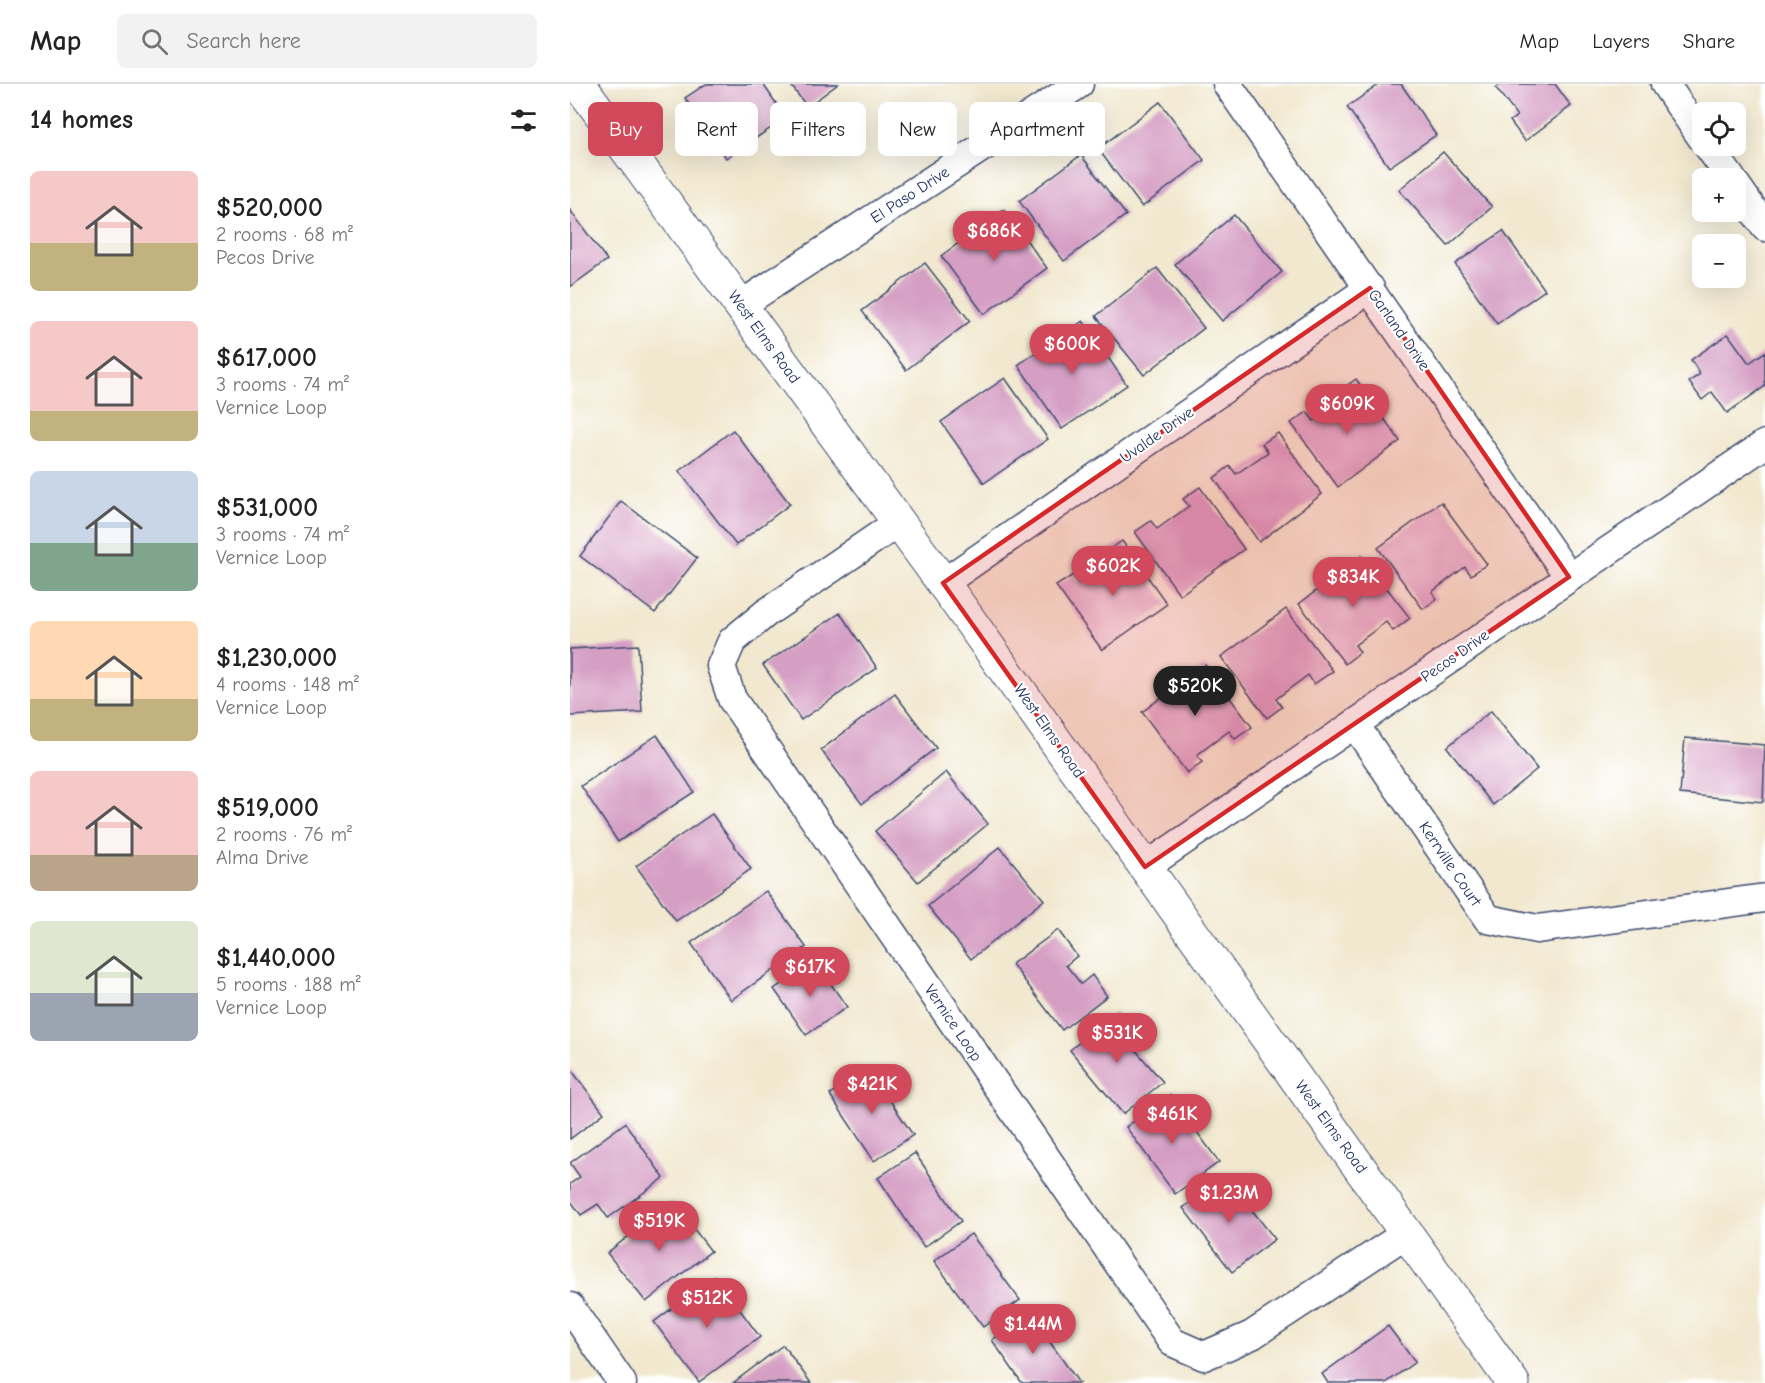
<!DOCTYPE html>
<html lang="en">
<head>
<meta charset="utf-8">
<style>
  :root { --surface:#fff; --page:#f2f2f2; --text:#222; --muted:#767676; --line:#e0e0e0; --accent:#d1495b }
  body { margin:0; font-family:"Comic Neue",sans-serif; background:var(--page); color:var(--text); height:100vh; display:flex; flex-direction:column; font-size:22px; white-space:nowrap }
  * { box-sizing:border-box; margin:0 }
  p { font-size:20px; color:var(--muted) }
  .icon { flex:none; width:33px; height:33px; fill:none; stroke:currentColor; stroke-width:2; stroke-linecap:round; stroke-linejoin:round }
  .map { position:relative; flex:1; overflow:hidden }
  .panel { display:flex; flex-direction:column; background:var(--surface); width:570px }
  .panel>* { flex:none }
  .guide { position:absolute; left:18px; top:18px; width:570px; height:54px; display:flex; gap:12px }
  .controls { position:absolute; left:1122px; top:18px; display:grid; gap:12px }
  .controls a { display:grid; place-items:center; width:54px; height:54px; border-radius:9px; background:var(--surface); box-shadow:0 6px 24px #0002; font-size:30px }
  .price { position:absolute; translate:-50% -51px; padding:0 14px; border-radius:21px; background:var(--accent); color:#fff; font-size:20px; line-height:39px; filter:drop-shadow(0 2px 3px #0008) }
  .price::after { content:''; position:absolute; left:50%; top:36px; width:18px; height:14px; margin-left:-9px; background:inherit; clip-path:polygon(0 0,100% 0,50% 100%) }
  .price.current { background:#222; color:#fff }
  ul { padding:0; list-style:none }
  li { display:flex; align-items:center; gap:18px; height:150px; padding:0 30px }
  li span { display:grid; place-items:center; flex:none; width:168px; height:120px; border-radius:9px; color:#555 }
  li>.icon { margin-inline-start:auto }
  span .icon { width:72px; height:72px; fill:#fffc; stroke-width:1 }
  li b { font-size:26px }
  h2 { display:flex; justify-content:space-between; align-items:center; height:72px; padding:0 30px; font-size:26px }
  .chip { padding:0 21px; border-radius:9px; background:var(--surface); box-shadow:0 6px 24px #0002; font-size:21px; line-height:54px }
  .chip.current { background:var(--accent); color:#fff }
  header { display:flex; align-items:center; gap:36px; box-sizing:border-box; height:84px; padding:0 30px; background:var(--surface); border-bottom:2px solid var(--line) }
  header strong { font-size:28px }
  nav { display:flex; gap:33px; margin-inline-start:auto; font-size:21px }
  .search { width:420px; height:54px; background:var(--page); display:flex; align-items:center; gap:15px; box-sizing:border-box; padding:0 21px; border-radius:9px; color:var(--muted); font-size:22px }
  main { display:flex; flex:1; min-height:0 }
  .map>svg:first-child { display:block }
  .building { fill:#d59fc4 }
  .lines { fill:none; stroke-linecap:round; stroke-linejoin:round }
  .minor-casing { stroke:#3b4b6f; stroke-width:31 }
  .major-casing { stroke:#3b4b6f; stroke-width:35 }
  .minor { stroke:#fff; stroke-width:28 }
  .major { stroke:#fff; stroke-width:33 }
  .marked { fill:#d62828; fill-opacity:0.2; stroke:#d62828; stroke-width:4.5; stroke-linejoin:round }
  .labels { text-anchor:middle; dominant-baseline:central; stroke-width:4.5; stroke-linejoin:round; paint-order:stroke }
  .street-label { font-size:16px; fill:#1b2f5e; stroke:#fff }
</style>
</head>
<body>
<header>
<strong>Map</strong>
<div class="search"><svg class="icon" aria-label="search" viewBox="0 0 24 24"><circle cx="10" cy="10" r="6"/><path d="M15 15l6 6"/></svg>Search here</div>
<nav><a>Map</a><a>Layers</a><a>Share</a></nav>
</header>
<main>
<section class="panel">
<h2>14 homes<svg class="icon" aria-label="filters" viewBox="0 0 24 24"><path d="M4 7h16M4 17h16"/><circle cx="9" cy="7" r="2"/><circle cx="15" cy="17" r="2"/></svg></h2>
<ul>
<li><span style="background:linear-gradient(#f6c9c9 60%,#c2b280 0)"><svg class="icon" aria-label="home" viewBox="0 0 24 24"><path d="M3 11l9-7 9 7M6 9v11h12V9"/></svg></span><div><b>$520,000</b><p>2 rooms · 68 m²</p><p>Pecos Drive</p></div></li>
<li><span style="background:linear-gradient(#f6c9c9 75%,#c2b280 0)"><svg class="icon" aria-label="home" viewBox="0 0 24 24"><path d="M3 11l9-7 9 7M6 9v11h12V9"/></svg></span><div><b>$617,000</b><p>3 rooms · 74 m²</p><p>Vernice Loop</p></div></li>
<li><span style="background:linear-gradient(#c9d6e8 60%,#7fa58c 0)"><svg class="icon" aria-label="home" viewBox="0 0 24 24"><path d="M3 11l9-7 9 7M6 9v11h12V9"/></svg></span><div><b>$531,000</b><p>3 rooms · 74 m²</p><p>Vernice Loop</p></div></li>
<li><span style="background:linear-gradient(#ffd9b3 65%,#c2b280 0)"><svg class="icon" aria-label="home" viewBox="0 0 24 24"><path d="M3 11l9-7 9 7M6 9v11h12V9"/></svg></span><div><b>$1,230,000</b><p>4 rooms · 148 m²</p><p>Vernice Loop</p></div></li>
<li><span style="background:linear-gradient(#f6c9c9 70%,#b9a48a 0)"><svg class="icon" aria-label="home" viewBox="0 0 24 24"><path d="M3 11l9-7 9 7M6 9v11h12V9"/></svg></span><div><b>$519,000</b><p>2 rooms · 76 m²</p><p>Alma Drive</p></div></li>
<li><span style="background:linear-gradient(#dfe7d0 60%,#9aa5b1 0)"><svg class="icon" aria-label="home" viewBox="0 0 24 24"><path d="M3 11l9-7 9 7M6 9v11h12V9"/></svg></span><div><b>$1,440,000</b><p>5 rooms · 188 m²</p><p>Vernice Loop</p></div></li>
</ul>
</section>
<div class="map">
<svg width="1195" height="1299" viewBox="0 0 1195 1299">
  <rect width="100%" height="100%" fill="#fff"/>
  <filter id="ink" filterUnits="userSpaceOnUse"><feTurbulence type="fractalNoise" baseFrequency=".0167" numOctaves="2"/><feDisplacementMap in="SourceGraphic" scale="12" xChannelSelector="R" yChannelSelector="G"/><feConvolveMatrix kernelMatrix="1 2 1 2 8 2 1 2 1" color-interpolation-filters="sRGB"/></filter>
  <filter id="wash" filterUnits="userSpaceOnUse"><feTurbulence type="fractalNoise" baseFrequency=".008" numOctaves="4" result="noise"/><feDisplacementMap in="SourceGraphic" scale="24" xChannelSelector="R" yChannelSelector="G"/><feGaussianBlur stdDeviation="1.35" result="paint"/><feColorMatrix in="noise" values="0 0 0 0 0 0 0 0 0 0 0 0 0 0 0 0 0 1.4 0 .05"/><feComposite in="paint" operator="in"/></filter>
  <g filter="url(#wash)">
    <rect width="100%" height="100%" fill="#f1e8cf"/>
    <g id="blocks">
      <g class="building">
        <path d="M136 0H193L216 34 156 74 115 14Z"/>
        <path d="M220 0H268L237 23Z"/>
        <path d="M810 0H831L866 51 819 83 777 23Z"/>
        <path d="M931 0H985L1001 22 955 57 940 37 947 32 926 4Z"/>
        <path d="M590 18 634 76 572 123 528 65Z"/>
        <path d="M873 68 922 123 878 162 829 106Z"/>
        <path d="M511 71 556 131 494 177 449 117Z"/>
        <path d="M0 126 37 176 0 203Z"/>
        <path d="M434 126 477 184 414 230 371 172Z"/>
        <path d="M664 131 712 188 652 237 605 180Z"/>
        <path d="M933 147 975 206 927 240 885 180Z"/>
        <path d="M355 179 400 237 336 286 292 227Z"/>
        <path d="M587 184 634 244 574 291 526 232Z"/>
        <path d="M513 237 557 301 492 345 448 281Z"/>
        <path d="M1158 250 1179 279 1195 268V302L1157 329 1142 308 1132 316 1119 298 1130 290 1121 276Z"/>
        <path d="M435 294 478 355 414 399 371 338Z"/>
        <path d="M786 295 830 357 768 403 721 339 737 328 744 337 777 313 771 306Z"/>
        <path d="M163 346 220 420 166 461 109 387Z"/>
        <path d="M708 349 752 410 689 458 644 394 660 382 666 390 698 368 692 360Z"/>
        <path d="M630 403 674 465 610 511 565 448 581 437 587 445 619 422 613 415Z"/>
        <path d="M51 417 127 474 85 529 10 472Z"/>
        <path d="M871 418 917 480 901 491 895 483 862 508 867 515 853 525 808 464Z"/>
        <path d="M552 457 597 520 532 566 486 502 503 491 508 499 541 475 536 468Z"/>
        <path d="M792 472 840 534 823 547 816 538 785 561 790 568 775 580 729 520Z"/>
        <path d="M716 525 763 587 744 600 738 591 706 615 712 623 697 634 651 573Z"/>
        <path d="M270 529 307 584 231 636 193 581Z"/>
        <path d="M68 561 72 628 0 632V565Z"/>
        <path d="M635 581 682 643 665 655 659 647 627 671 632 678 617 689 572 628Z"/>
        <path d="M325 610 366 664 292 720 251 666Z"/>
        <path d="M921 627 967 685 923 721 877 663Z"/>
        <path d="M87 651 124 708 48 758 11 702Z"/>
        <path d="M1115 654 1195 661 1193 718 1110 710Z"/>
        <path d="M376 688 418 740 348 798 305 747Z"/>
        <path d="M142 730 181 785 106 837 66 782Z"/>
        <path d="M430 763 474 816 401 875 358 822Z"/>
        <path d="M196 807 236 863 161 916 121 859Z"/>
        <path d="M488 846 507 872 496 881 511 900 522 891 537 912 492 946 442 880Z"/>
        <path d="M245 877 277 923 236 951 204 905Z"/>
        <path d="M545 929 569 958 563 963 593 998 553 1030 500 966Z"/>
        <path d="M0 984 34 1029 0 1055Z"/>
        <path d="M299 985 343 1051 304 1077 260 1011Z"/>
        <path d="M600 1011 649 1078 605 1110 556 1043Z"/>
        <path d="M55 1039 94 1094 38 1134 28 1120 11 1131 0 1116V1100L10 1093 0 1079Z"/>
        <path d="M345 1069 391 1137 354 1163 308 1094Z"/>
        <path d="M655 1092 705 1155 662 1188 613 1124Z"/>
        <path d="M103 1118 141 1167 76 1218 37 1169Z"/>
        <path d="M401 1150 450 1216 413 1243 364 1177Z"/>
        <path d="M145 1192 190 1253 129 1298 84 1238Z"/>
        <path d="M460 1230 509 1299H452L422 1256Z"/>
        <path d="M818 1242 845 1278 816 1299H758L752 1290Z"/>
        <path d="M213 1261 241 1299H163Z"/>
      </g>
    </g>
  </g>
  <g filter="url(#ink)">
    <use href="#blocks" fill-opacity="0" stroke="#3b4b6f" stroke-width="1.5"/>
    <g class="lines">
      <defs>
        <g id="minor">
          <path d="M657 0 999 493"/>
          <path d="M1095 0 1132 54"/>
          <path d="M1138 62 1161 94"/>
          <path d="M1166 101 1195 143"/>
          <path d="M171 221 509 0"/>
          <path d="M329 438 196 529 162 557 151 582 162 615 602 1258 634 1272 682 1251 837 1149"/>
          <path d="M373 499 800 204"/>
          <path d="M785 641 918 835 967 845 1195 814"/>
          <path d="M575 783 1195 360"/>
          <path d="M0 1223 52 1299"/>
        </g>
        <path id="major" d="M9 0 373 499 943 1299"/>
      </defs>
      <use href="#minor" class="minor-casing"/>
      <use href="#major" class="major-casing"/>
      <use href="#minor" class="minor"/>
      <use href="#major" class="major"/>
    </g>
  </g>
  <path class="marked" d="M800 204 999 493 575 783 373 499Z"/>
  <g class="labels">
    <g class="street-label">
      <text transform="translate(340 111) rotate(-33)">El Paso Drive</text>
      <text transform="translate(829 246) rotate(55)">Garland Drive</text>
      <text transform="translate(194 253) rotate(54)">West Elms Road</text>
      <text transform="translate(587 351) rotate(-35)">Uvalde Drive</text>
      <text transform="translate(885 572) rotate(-35)">Pecos Drive</text>
      <text transform="translate(479 647) rotate(55)">West Elms Road</text>
      <text transform="translate(880 780) rotate(56)">Kerrville Court</text>
      <text transform="translate(383 939) rotate(56)">Vernice Loop</text>
      <text transform="translate(761 1043) rotate(54)">West Elms Road</text>
    </g>
  </g>
</svg>
<div class="controls">
<a><svg class="icon" aria-label="locate" viewBox="0 0 24 24"><circle cx="12" cy="12" r="6"/><path d="M12 2v4M12 18v4M2 12h4M18 12h4"/></svg></a>
<a>+</a>
<a>−</a>
</div>
<b class="price" style="left:424px;top:178px">$686K</b>
<b class="price" style="left:502px;top:291px">$600K</b>
<b class="price" style="left:777px;top:351px">$609K</b>
<b class="price" style="left:543px;top:513px">$602K</b>
<b class="price" style="left:783px;top:524px">$834K</b>
<b class="price current" style="left:625px;top:633px">$520K</b>
<b class="price" style="left:240px;top:914px">$617K</b>
<b class="price" style="left:547px;top:980px">$531K</b>
<b class="price" style="left:302px;top:1031px">$421K</b>
<b class="price" style="left:602px;top:1061px">$461K</b>
<b class="price" style="left:659px;top:1140px">$1.23M</b>
<b class="price" style="left:89px;top:1168px">$519K</b>
<b class="price" style="left:137px;top:1245px">$512K</b>
<b class="price" style="left:463px;top:1271px">$1.44M</b>
<div class="guide">
<a class="chip current">Buy</a>
<a class="chip">Rent</a>
<a class="chip">Filters</a>
<a class="chip">New</a>
<a class="chip">Apartment</a>
</div>
</div>
</main>
</body>
</html>
